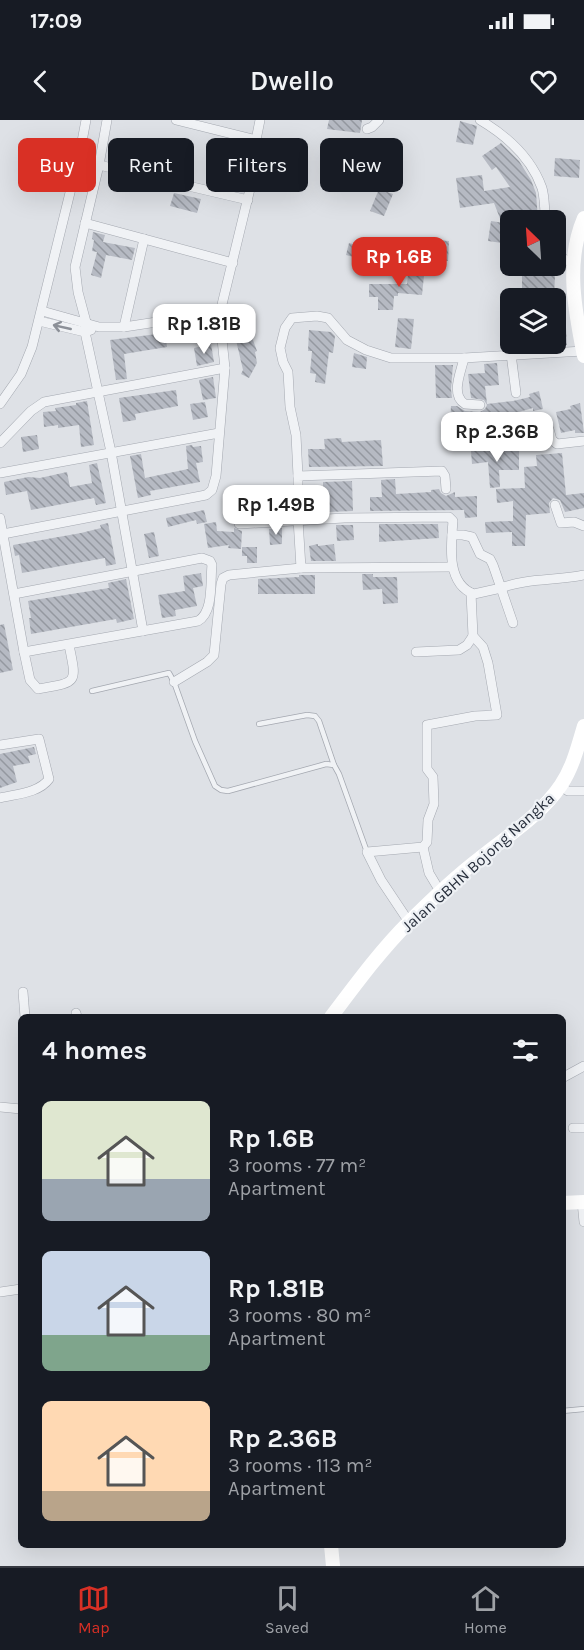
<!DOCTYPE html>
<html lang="en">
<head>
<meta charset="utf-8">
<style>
  :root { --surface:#171b24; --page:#20242c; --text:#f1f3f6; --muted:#9ea1a6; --line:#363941; --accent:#d93025 }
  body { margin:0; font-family:Karla,sans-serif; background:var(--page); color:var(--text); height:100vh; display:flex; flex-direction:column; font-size:22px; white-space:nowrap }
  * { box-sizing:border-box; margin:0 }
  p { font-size:20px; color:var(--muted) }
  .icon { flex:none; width:33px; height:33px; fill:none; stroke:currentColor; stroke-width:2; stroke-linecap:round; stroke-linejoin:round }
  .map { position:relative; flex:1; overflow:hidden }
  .drawer { position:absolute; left:18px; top:894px; width:548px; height:534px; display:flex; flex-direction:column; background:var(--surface); border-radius:9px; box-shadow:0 6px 24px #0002 }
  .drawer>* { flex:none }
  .hud { position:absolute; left:18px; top:18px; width:549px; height:54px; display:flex; gap:12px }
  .needle { width:39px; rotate:335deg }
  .buttons { position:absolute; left:500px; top:90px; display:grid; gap:12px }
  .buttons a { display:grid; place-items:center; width:66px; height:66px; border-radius:9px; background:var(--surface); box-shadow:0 6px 24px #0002; font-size:30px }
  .price { position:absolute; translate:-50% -51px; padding:0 14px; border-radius:12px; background:#fff; color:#222; font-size:20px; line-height:39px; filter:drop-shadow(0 2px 3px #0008) }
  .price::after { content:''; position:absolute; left:50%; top:36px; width:18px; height:14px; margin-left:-9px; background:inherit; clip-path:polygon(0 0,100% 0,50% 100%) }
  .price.current { background:var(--accent); color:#fff }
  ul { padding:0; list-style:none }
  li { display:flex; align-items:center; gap:18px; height:150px; padding:0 24px }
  li span { display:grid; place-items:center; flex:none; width:168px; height:120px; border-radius:9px; color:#555 }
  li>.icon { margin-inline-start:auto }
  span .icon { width:72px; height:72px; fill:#fffc; stroke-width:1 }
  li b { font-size:26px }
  h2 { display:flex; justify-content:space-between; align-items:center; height:72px; padding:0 24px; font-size:26px }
  .pill { padding:0 21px; border-radius:9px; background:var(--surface); box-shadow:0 6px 24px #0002; font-size:21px; line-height:54px }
  .pill.current { background:var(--accent); color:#fff }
  .status { display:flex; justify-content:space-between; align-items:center; height:42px; padding:0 30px; background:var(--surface); direction:ltr }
  .status svg { height:16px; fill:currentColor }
  header { display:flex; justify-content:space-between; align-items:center; height:78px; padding:0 24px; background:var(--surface); font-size:27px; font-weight:600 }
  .tabs { display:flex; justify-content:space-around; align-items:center; height:84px; border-top:2px solid var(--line); background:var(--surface); font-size:16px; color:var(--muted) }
  .tabs a { display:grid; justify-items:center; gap:3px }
  .tabs .current { color:var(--accent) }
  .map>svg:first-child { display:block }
  .building { fill:url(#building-back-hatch) }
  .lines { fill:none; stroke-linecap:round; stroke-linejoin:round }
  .lane-casing { stroke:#a4a8b0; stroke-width:6 }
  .street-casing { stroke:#a4a8b0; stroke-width:10 }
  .lane { stroke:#f0f2f5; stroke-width:4.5 }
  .street { stroke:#f0f2f5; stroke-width:9 }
  .secondary { stroke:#fff; stroke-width:14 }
  .oneway { stroke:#8c9098 }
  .labels { text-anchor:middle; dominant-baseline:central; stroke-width:4.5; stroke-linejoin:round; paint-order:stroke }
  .street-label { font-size:16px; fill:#282f3c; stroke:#edf0f4 }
</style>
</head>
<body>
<div class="status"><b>17:09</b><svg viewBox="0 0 49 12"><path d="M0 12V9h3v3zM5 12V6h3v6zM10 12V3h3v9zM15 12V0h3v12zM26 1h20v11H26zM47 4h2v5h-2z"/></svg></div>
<header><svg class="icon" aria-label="back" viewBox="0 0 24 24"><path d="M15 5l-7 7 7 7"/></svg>Dwello<svg class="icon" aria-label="heart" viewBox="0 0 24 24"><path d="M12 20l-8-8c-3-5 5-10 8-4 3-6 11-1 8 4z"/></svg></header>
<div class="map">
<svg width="584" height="1446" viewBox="0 0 584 1446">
  <defs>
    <pattern id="building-back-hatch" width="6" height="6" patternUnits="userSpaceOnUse" patternTransform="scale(1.5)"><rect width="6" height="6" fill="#b6bac3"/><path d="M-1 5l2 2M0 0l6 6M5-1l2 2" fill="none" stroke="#9498a0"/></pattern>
  </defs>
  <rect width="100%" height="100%" fill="#dee1e6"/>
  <g class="building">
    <path d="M329 0H362L360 13 327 9Z"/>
    <path d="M460 1 477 6 473 25 456 22Z"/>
    <path d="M501 23 519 41 531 60 536 73 538 100H522V93L501 101 494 83 460 88 456 58 482 55 484 71 510 67 496 47 492 50 482 36Z"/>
    <path d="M555 38 580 40 579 58 554 56Z"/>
    <path d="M379 69 393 74 384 96 370 91Z"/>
    <path d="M174 73 201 79 197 93 170 86Z"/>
    <path d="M491 101 504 103 502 123 488 121Z"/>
    <path d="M93 112 105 115 103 122 135 128 132 140 106 135 101 158 91 155 97 132 92 131 94 120 92 119Z"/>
    <path d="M437 120 449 121 448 141 435 140Z"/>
    <path d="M349 123 372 129 369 141 346 135Z"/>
    <path d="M409 145 425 146 422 175 398 173V176H394L393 190H378V177H369V164H407Z"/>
    <path d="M522 149H538V155H555L554 178H542V176L522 177Z"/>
    <path d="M565 189 567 225 543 227V224H555V190Z"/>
    <path d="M398 198 414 199 411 229 395 227Z"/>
    <path d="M309 210 331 212 335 216 333 233 329 232 325 264 315 262 316 254 310 253 312 231H308Z"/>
    <path d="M250 212 257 231 255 232 257 243 249 258 241 254 243 250 236 220 242 219 241 214Z"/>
    <path d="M165 213 167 227 124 234 127 259 116 260 110 220Z"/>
    <path d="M211 224 214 242 197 246 194 228Z"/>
    <path d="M354 233 367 237 366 249 352 247Z"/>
    <path d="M497 243 499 265 485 266 487 284 513 281 530 277 529 274 539 271 543 289 533 291V288L508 295 514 317 504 319 499 302 450 303 451 286H457L465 291 480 292 485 289 487 285 484 280 471 278 468 254 485 253 484 244Z"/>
    <path d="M435 245H453L451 269 452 278H436Z"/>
    <path d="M213 257 216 278 203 280 199 260Z"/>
    <path d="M176 270 178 286 135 294 136 300 123 302 119 278Z"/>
    <path d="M87 281 94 325 81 327 79 305 58 308V305L44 307 43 292 56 291 55 288 76 285V283Z"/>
    <path d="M205 282 208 297 193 300 190 284Z"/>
    <path d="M580 283 584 313H575V310L561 313 556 292 571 289 570 286Z"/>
    <path d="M37 315 39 329 23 332 21 317Z"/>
    <path d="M341 318 342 322 381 320 383 346 309 347 308 329H325L324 319Z"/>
    <path d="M192 325 193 327 201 326 203 342 196 343 200 362 150 371 151 375 138 378 130 336 141 334 145 358 188 349 186 326Z"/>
    <path d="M519 330V350H499L500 367 490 368 488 342 472 344 471 331Z"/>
    <path d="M562 333 566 375 584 373V388L565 392 560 380 553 378 549 383 550 393 526 395 525 426H512V412L486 413 485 402 513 401V381L497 383 496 369 525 368 524 347 537 346 536 335Z"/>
    <path d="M97 343 106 383 96 385 94 378 31 390 27 371 6 375 4 362 28 357 40 358 67 352 70 367 92 363 89 345Z"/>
    <path d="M395 359 396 374 431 372V370L439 369 441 373 446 376 455 372V377L477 376V397L465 398 464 390 370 391V377H382L381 360Z"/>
    <path d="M352 361 353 391 305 393V378H323V362Z"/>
    <path d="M249 371H274L273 394 248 393Z"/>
    <path d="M204 390 207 402 197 404 196 400 168 407 166 398Z"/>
    <path d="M216 402 217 411 234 412V408L242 411 241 429 228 428 229 425 208 428 204 404Z"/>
    <path d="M108 403 116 444 106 446 105 438 22 453 19 435 15 436 13 425 81 413 101 408 100 405Z"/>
    <path d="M379 404H438L439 418 379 422Z"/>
    <path d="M336 405H353L354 420 337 421Z"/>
    <path d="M282 408V424L270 425 269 409Z"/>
    <path d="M154 412 159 436 149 438 144 414Z"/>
    <path d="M318 424V426L334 424 336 441H311L309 426Z"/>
    <path d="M242 427H257V443H247V436H242Z"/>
    <path d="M201 453 203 466 193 468 197 486 175 490 176 496 162 498 158 475 185 471 183 456Z"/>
    <path d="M362 454H373V457H397L398 483 383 484 382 469 363 470Z"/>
    <path d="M299 455H315V474H258V459L299 457Z"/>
    <path d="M126 459 134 499 117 503 116 499 31 514 29 498H31L28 481 109 468 108 463Z"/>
    <path d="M4 504 13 550 0 553V505Z"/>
    <path d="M34 627 36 634 28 636 30 643 13 646 17 662 0 668V634Z"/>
  </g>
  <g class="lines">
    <defs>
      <g id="lane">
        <path d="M92 571 169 553 174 562 195 621 215 666 221 670 228 671 326 644 334 645 339 654 367 732"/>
        <path d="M259 604 307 595 315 596 319 601 334 645"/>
        <path d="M562 1291 584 1289"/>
      </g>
      <g id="street">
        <path d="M107 0 99 45 75 147 78 172 86 202 85 212 111 332 143 511"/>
        <path d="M176 0 256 20"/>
        <path d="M480 0C507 16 531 37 542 68 545 78 544 90 546 100"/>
        <path d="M367 9 372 7 379 0"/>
        <path d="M99 45 248 80"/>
        <path d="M85 103 233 143"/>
        <path d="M555 131 562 138 573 143"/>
        <path d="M39 201 85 212 91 210"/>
        <path d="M218 201 257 40 256 20 260 0"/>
        <path d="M124 207 144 119"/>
        <path d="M511 234 516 273"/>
        <path d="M464 238C461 252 450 275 465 284L480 285"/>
        <path d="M0 284 21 254 32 227 80 32 86 0"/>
        <path d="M549 309 552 320 557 324 584 321"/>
        <path d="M0 323 31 291 44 282 225 248"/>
        <path d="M0 353 219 313"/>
        <path d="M298 356 296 315 290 287 288 252 283 242 280 228 285 208 292 198 317 196 328 198 347 220 366 230 391 238H464L583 231"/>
        <path d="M555 385 561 403 574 402 584 406"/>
        <path d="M0 398 24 532 30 560 38 569C78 562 77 564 69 525"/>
        <path d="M239 404 344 398 449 397 453 401C451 425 446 464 474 474L501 468 513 503"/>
        <path d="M3 414 206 375 212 370 216 356 225 248 221 210 218 201 213 197 196 196 124 207H99L42 191"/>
        <path d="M452 415H463L472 417 480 434 490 439 493 445 501 468C527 458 556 461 584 455"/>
        <path d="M301 448 298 399V356L442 351 445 356 446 369"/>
        <path d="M14 474 202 438 210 441 212 445C210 461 214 492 198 501L24 532"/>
        <path d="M416 532 459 530 467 525 473 516"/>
        <path d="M174 562 207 542 214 535 221 464 223 458 229 455 301 448 452 447"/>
        <path d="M0 625 39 619 49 659C39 673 16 674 0 678"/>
        <path d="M560 666 568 671H584"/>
        <path d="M423 727 429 753 441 773"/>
        <path d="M409 802 381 760 367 732 423 727 427 722 428 700 434 684 433 657 427 649V605L475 596 497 595 488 543 483 527 473 516 471 473"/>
        <path d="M23 872 25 897"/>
        <path d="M76 893 77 897"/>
        <path d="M562 958 584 946"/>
        <path d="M0 987 21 989"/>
        <path d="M573 1008H584"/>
        <path d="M582 1082 584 1102"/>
        <path d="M0 1172 21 1169"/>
      </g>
    </defs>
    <use href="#lane" class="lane-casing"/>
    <use href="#street" class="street-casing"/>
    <use href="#lane" class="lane"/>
    <use href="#street" class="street"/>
    <g class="secondary">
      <path d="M584 98C565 142 575 191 584 236"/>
      <path d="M331 897C356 864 380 831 409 802 431 780 455 757 480 738 507 716 541 695 561 665 573 647 578 626 584 606"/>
      <path d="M562 1083 584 1082"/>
      <path d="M331 1425 333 1446"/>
    </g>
  </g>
  <defs><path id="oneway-shaft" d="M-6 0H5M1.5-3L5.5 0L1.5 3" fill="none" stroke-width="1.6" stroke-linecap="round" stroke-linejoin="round" transform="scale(1.5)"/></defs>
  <use class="oneway" href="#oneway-shaft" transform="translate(62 207) rotate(-167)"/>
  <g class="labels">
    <g class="street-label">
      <text transform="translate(478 742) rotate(-42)">Jalan GBHN Bojong Nangka</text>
    </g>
  </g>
</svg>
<div class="buttons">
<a><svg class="needle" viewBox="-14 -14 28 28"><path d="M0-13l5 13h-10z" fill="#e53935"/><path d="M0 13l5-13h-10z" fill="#9ea1a6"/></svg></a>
<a><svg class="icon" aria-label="layers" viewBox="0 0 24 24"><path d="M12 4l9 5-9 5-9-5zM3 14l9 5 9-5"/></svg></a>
</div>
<b class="price current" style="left:399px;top:168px">Rp 1.6B</b>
<b class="price" style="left:204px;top:235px">Rp 1.81B</b>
<b class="price" style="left:497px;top:343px">Rp 2.36B</b>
<b class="price" style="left:276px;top:416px">Rp 1.49B</b>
<div class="hud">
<a class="pill current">Buy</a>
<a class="pill">Rent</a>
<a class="pill">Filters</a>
<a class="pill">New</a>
</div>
<section class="drawer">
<h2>4 homes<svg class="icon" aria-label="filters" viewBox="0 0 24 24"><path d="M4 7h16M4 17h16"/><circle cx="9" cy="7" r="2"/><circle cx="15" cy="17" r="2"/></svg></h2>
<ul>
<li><span style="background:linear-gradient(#dfe7d0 65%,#9aa5b1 0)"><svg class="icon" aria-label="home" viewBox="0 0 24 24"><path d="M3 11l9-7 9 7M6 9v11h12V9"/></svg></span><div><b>Rp 1.6B</b><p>3 rooms · 77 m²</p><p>Apartment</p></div></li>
<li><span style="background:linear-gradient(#c9d6e8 70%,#7fa58c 0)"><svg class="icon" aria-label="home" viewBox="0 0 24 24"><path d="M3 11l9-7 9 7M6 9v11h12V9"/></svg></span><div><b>Rp 1.81B</b><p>3 rooms · 80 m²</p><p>Apartment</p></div></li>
<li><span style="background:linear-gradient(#ffd9b3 75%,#b9a48a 0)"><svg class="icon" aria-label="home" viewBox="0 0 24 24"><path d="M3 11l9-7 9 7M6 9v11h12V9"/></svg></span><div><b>Rp 2.36B</b><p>3 rooms · 113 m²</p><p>Apartment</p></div></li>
</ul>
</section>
</div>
<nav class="tabs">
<a class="current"><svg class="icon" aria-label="map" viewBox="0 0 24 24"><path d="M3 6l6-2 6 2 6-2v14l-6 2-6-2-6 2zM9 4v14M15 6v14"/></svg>Map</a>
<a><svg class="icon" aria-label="saved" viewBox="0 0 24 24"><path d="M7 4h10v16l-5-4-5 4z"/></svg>Saved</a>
<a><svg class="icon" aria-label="home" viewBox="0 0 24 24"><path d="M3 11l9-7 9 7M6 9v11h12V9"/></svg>Home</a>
</nav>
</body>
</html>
